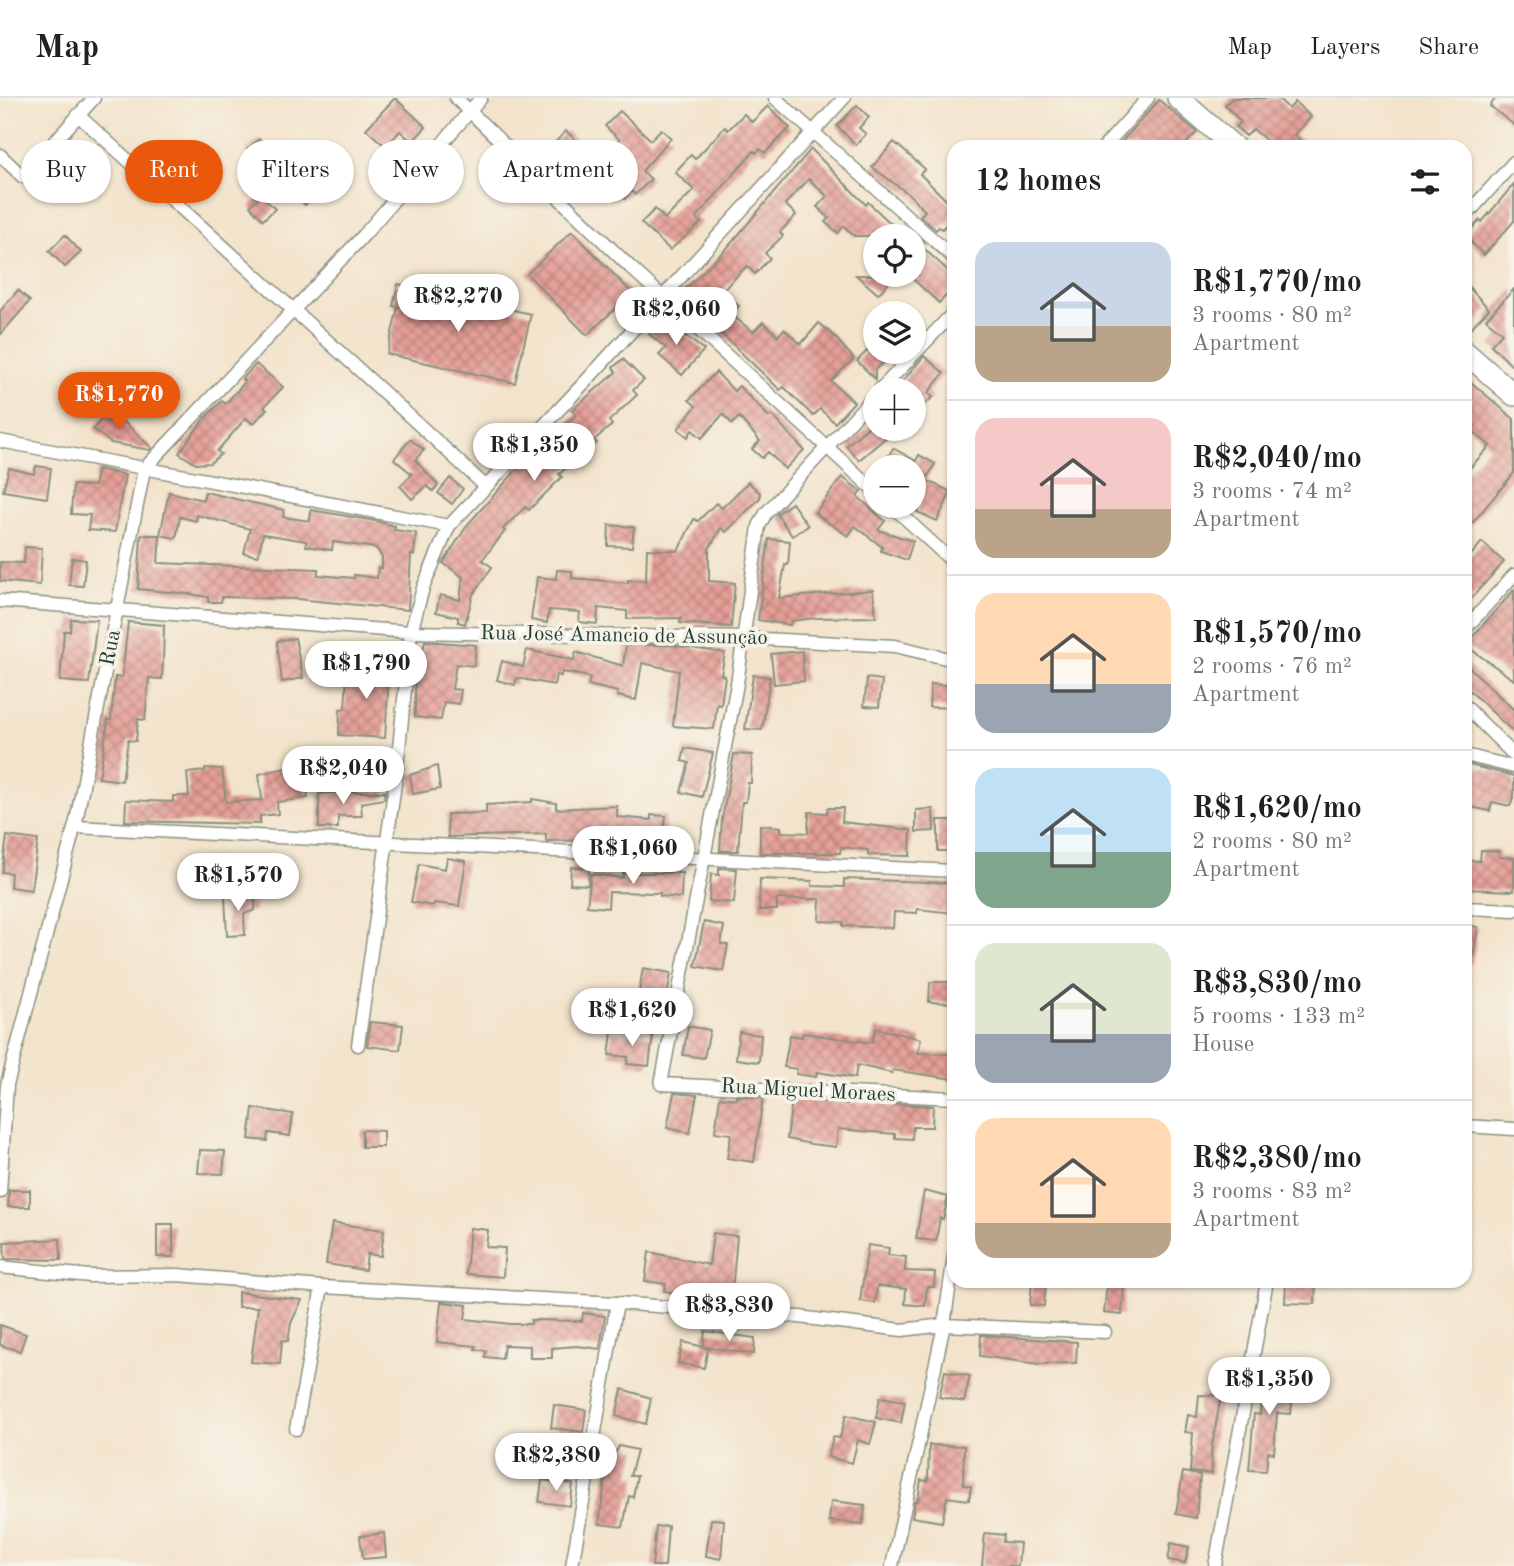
<!DOCTYPE html>
<html lang="en">
<head>
<meta charset="utf-8">
<style>
  :root { --surface:#fff; --page:#f6f6f6; --text:#202124; --muted:#757577; --line:#e0e0e0; --accent:#ea580c }
  body { margin:0; font-family:"Old Standard TT",serif; background:var(--page); color:var(--text); height:100vh; display:flex; flex-direction:column; font-size:26px; white-space:nowrap }
  * { box-sizing:border-box; margin:0 }
  p { font-size:23px; color:var(--muted) }
  .icon { flex:none; width:38px; height:38px; fill:none; stroke:currentColor; stroke-width:2; stroke-linecap:round; stroke-linejoin:round }
  .map { position:relative; flex:1; overflow:hidden }
  .panel { position:absolute; left:947px; top:42px; width:525px; height:1148px; display:flex; flex-direction:column; background:var(--surface); border-radius:21px; box-shadow:0 2px 5px #0004 }
  .panel>* { flex:none }
  .banner { position:absolute; left:21px; top:42px; width:665px; height:63px; display:flex; gap:14px }
  .fabs { position:absolute; left:863px; top:126px; display:grid; gap:14px }
  .fabs a { display:grid; place-items:center; width:63px; height:63px; border-radius:50%; background:var(--surface); box-shadow:0 2px 5px #0004; font-size:35px }
  .price { position:absolute; translate:-50% -60px; padding:0 16px; border-radius:24px; background:#fff; color:#222; font-size:23px; line-height:46px; filter:drop-shadow(0 2px 4px #0008) }
  .price::after { content:''; position:absolute; left:50%; top:42px; width:21px; height:16px; margin-left:-10px; background:inherit; clip-path:polygon(0 0,100% 0,50% 100%) }
  .price.active { background:var(--accent); color:#fff }
  ul { padding:0; list-style:none }
  li { display:flex; align-items:center; gap:21px; height:175px; padding:0 28px }
  li+li { border-top:2px solid var(--line) }
  li span { display:grid; place-items:center; flex:none; width:196px; height:140px; border-radius:21px; color:#555 }
  li>.icon { margin-inline-start:auto }
  span .icon { width:84px; height:84px; fill:#fffc; stroke-width:1 }
  li b { font-size:30px }
  h2 { display:flex; justify-content:space-between; align-items:center; height:84px; padding:0 28px; font-size:30px }
  .pill { padding:0 24px; border-radius:32px; background:var(--surface); box-shadow:0 2px 5px #0004; font-size:24px; line-height:63px }
  .pill.active { background:var(--accent); color:#fff }
  header { display:flex; align-items:center; gap:42px; box-sizing:border-box; height:98px; padding:0 35px; background:var(--surface); border-bottom:2px solid var(--line) }
  header strong { font-size:33px }
  nav { display:flex; gap:38px; margin-inline-start:auto; font-size:24px }
  .map>svg:first-child { display:block }
  .building { fill:url(#building-cross-hatch) }
  .lines { fill:none; stroke-linecap:round; stroke-linejoin:round }
  .street-casing { stroke:#899080; stroke-width:15 }
  .primary-casing { stroke:#899080; stroke-width:24 }
  .street { stroke:#fff; stroke-width:12 }
  .primary { stroke:#fff; stroke-width:21 }
  .labels { text-anchor:middle; dominant-baseline:central; stroke-width:7; stroke-linejoin:round; paint-order:stroke }
  .street-label { font-size:21px; fill:#1f3d34; stroke:#f7f3e8 }
</style>
</head>
<body>
<header>
<strong>Map</strong>
<nav><a>Map</a><a>Layers</a><a>Share</a></nav>
</header>
<div class="map">
<svg width="1514" height="1468" viewBox="0 0 1514 1468">
  <defs>
    <pattern id="building-cross-hatch" width="8" height="8" patternUnits="userSpaceOnUse" patternTransform="scale(1.75)"><rect width="8" height="8" fill="#e59f97"/><path d="M0 0l8 8M0 8l8-8" fill="none" stroke="#b9837c"/></pattern>
  </defs>
  <rect width="100%" height="100%" fill="#f7f3e8"/>
  <filter id="ink" filterUnits="userSpaceOnUse"><feTurbulence type="fractalNoise" baseFrequency=".0143" numOctaves="2"/><feDisplacementMap in="SourceGraphic" scale="14" xChannelSelector="R" yChannelSelector="G"/><feConvolveMatrix kernelMatrix="1 2 1 2 8 2 1 2 1" color-interpolation-filters="sRGB"/></filter>
  <filter id="wash" filterUnits="userSpaceOnUse"><feTurbulence type="fractalNoise" baseFrequency=".00686" numOctaves="4" result="noise"/><feDisplacementMap in="SourceGraphic" scale="28" xChannelSelector="R" yChannelSelector="G"/><feGaussianBlur stdDeviation="1.57" result="paint"/><feColorMatrix in="noise" values="0 0 0 0 0 0 0 0 0 0 0 0 0 0 0 0 0 1.4 0 .05"/><feComposite in="paint" operator="in"/></filter>
  <g filter="url(#wash)">
    <rect width="100%" height="100%" fill="#f3e3cb"/>
    <g id="blocks">
      <g class="building">
        <path d="M395 0 426 29 412 44 400 33 386 49 366 31Z"/>
        <path d="M1232 0H1278L1289 11 1295 4 1311 19 1294 37 1309 49H1274L1253 31 1246 38 1236 29 1241 24 1225 7Z"/>
        <path d="M1496 0H1514V27L1490 8Z"/>
        <path d="M1159 2 1197 34 1183 49H1117Z"/>
        <path d="M857 7 869 19 859 30 866 36 856 47 837 28Z"/>
        <path d="M768 8 790 30 765 55 760 51 756 55 754 53 696 120 701 125 670 152 641 125 655 111 665 121 694 92 675 74 691 57 695 61 725 29 728 32 744 16 752 24Z"/>
        <path d="M620 13 651 42 661 31 671 40 642 73 651 81 635 97 632 93 625 101 621 97 616 102 584 77 576 86 544 56 566 33 579 45 575 50 595 69 620 42 605 28Z"/>
        <path d="M259 41 319 92 305 107 247 52Z"/>
        <path d="M894 44 925 71 920 76 954 110V118L942 131 939 129 936 132 920 118 925 113 910 97 872 69Z"/>
        <path d="M811 51 866 107 868 104 903 137 909 131 924 145 921 148 954 178V189L939 205 914 182V138H854L844 128 838 135 825 124 829 120 817 109 827 98 809 81 785 106 796 117 780 134 783 138 765 155 770 160 755 176 747 168 721 194 739 208 732 217 753 234 763 224 778 238 784 231 801 246 819 225 834 238 854 261 831 283 854 304 835 325 820 311 813 318 784 289 780 292 721 235 678 198 728 149Z"/>
        <path d="M1514 86V123L1484 157 1465 138 1480 122 1482 124Z"/>
        <path d="M261 97 275 111 263 122 250 108Z"/>
        <path d="M572 133 632 195 587 237 527 176Z"/>
        <path d="M65 137 81 154 65 169 49 153Z"/>
        <path d="M856 177H896L878 196Z"/>
        <path d="M1465 185 1489 211 1465 236Z"/>
        <path d="M398 186 531 216 515 285 387 256 398 209 393 208Z"/>
        <path d="M1514 191V270L1491 247 1502 235 1486 221Z"/>
        <path d="M18 192 30 203 0 237V213Z"/>
        <path d="M661 220 704 252 682 277 659 257 666 250 649 236Z"/>
        <path d="M874 246 875 254H882L888 260 875 272V281L857 263Z"/>
        <path d="M924 258 944 275 928 295 933 299 914 316V292H895Z"/>
        <path d="M623 261 644 282 633 292 637 297 609 323 612 327 594 342 597 345 559 376 562 379 529 412 525 409 503 431 505 433 482 462 492 469 473 497 465 526 458 524V519L436 514 440 497 460 502 463 479 443 465 468 426 538 348 576 317 572 312 616 274 613 270Z"/>
        <path d="M256 266 283 289 264 309 267 311 253 326 246 320 217 353 221 356 210 365 196 366 179 355 205 320 222 303 225 306 245 284 242 281Z"/>
        <path d="M716 274 734 293 739 288 769 319 772 317 804 352 785 371 768 354 762 360 752 351 760 343 739 319 732 326 723 316 702 340 692 332 688 339 678 331 696 308 689 302Z"/>
        <path d="M1465 279 1514 321V375L1465 434V375L1490 348 1465 326Z"/>
        <path d="M110 311 152 350 150 352 111 345 93 331Z"/>
        <path d="M875 323V331H896L859 362 846 348Z"/>
        <path d="M410 341 424 352 415 362 438 387 433 393 427 388 412 401 400 388 412 376 394 361Z"/>
        <path d="M893 350 916 363 919 357 935 366 926 382 951 394 937 423 917 414 922 404 916 401 914 405V369H882Z"/>
        <path d="M36 368 51 370 47 400 3 393 9 370 34 376Z"/>
        <path d="M98 371 125 377 115 434 88 432 90 417 71 416 73 387 94 388Z"/>
        <path d="M842 379 861 393 857 398 885 423 878 432 913 443 907 462 881 453 882 449 855 428 848 438 815 415Z"/>
        <path d="M450 380 463 391 452 406 438 395Z"/>
        <path d="M748 384 760 395V400L726 434 721 430 709 451V483L735 485 731 529 680 525 681 520 627 521V513L598 510 597 526 579 524 580 514 549 512 547 525 531 522 537 479 556 481 557 472 572 473V480L628 485V482L646 483 647 451 678 453 694 421 698 423 716 405 722 410Z"/>
        <path d="M169 394 203 402 205 394 284 412 283 419 310 423 311 412 376 423 395 428 394 432 416 435 414 457H411L408 512 297 501 222 499 221 504H208V499L190 496 138 491 141 437H160L158 465 318 471V477L354 480V477L377 480 378 470H382V459L376 450 333 444 332 452 306 448V443L263 436 258 458 244 455 250 431 197 417 196 423 180 419 176 440 160 437Z"/>
        <path d="M792 405 808 428 792 438 777 416Z"/>
        <path d="M609 427 634 429 632 449 608 448Z"/>
        <path d="M769 441 790 443 788 467H785L779 500 873 492 876 519 816 520 791 523 790 527 758 522Z"/>
        <path d="M1482 444 1504 464 1465 507V464Z"/>
        <path d="M25 449 42 450 40 487 0 483V464L24 465Z"/>
        <path d="M72 460 86 462 83 488 69 487Z"/>
        <path d="M1514 492V582L1465 547Z"/>
        <path d="M71 521 97 522 89 585 60 583 64 533H70Z"/>
        <path d="M128 524 164 527 163 564 162 581 149 580 145 622 138 621 136 643 128 642 122 683 99 680 108 622H111L115 579H122Z"/>
        <path d="M295 540 303 580 282 584 277 543Z"/>
        <path d="M425 543 476 547 474 568 456 566 452 591 461 592 459 606 444 604 441 622 415 619V587Z"/>
        <path d="M626 547H671L725 555 721 577 725 578 721 607 717 606 714 631 673 628 679 573 642 565 636 602 617 598 618 594 588 587 590 579 562 574 561 578 556 577 554 587 517 580 515 587 497 582 502 563 523 569 527 552 574 562 576 554 623 568Z"/>
        <path d="M802 553 804 583 774 586 771 556Z"/>
        <path d="M366 554H384V579H389L385 640 339 637 340 611H345L347 577 366 578Z"/>
        <path d="M1465 565 1514 612V635L1465 588Z"/>
        <path d="M753 577 770 579 762 632 745 631Z"/>
        <path d="M867 580 882 582 879 609 864 608Z"/>
        <path d="M931 586 954 588V610L929 609Z"/>
        <path d="M685 650 713 655 702 699 681 694 689 665 682 663Z"/>
        <path d="M734 656 752 657 751 685H748L746 704H742L738 753H720L722 721Z"/>
        <path d="M303 666 308 700 277 704 278 716 260 718V726L125 723 126 702 173 704V698H189L187 675 205 673V670L222 671 226 704 262 702 259 676Z"/>
        <path d="M1465 666 1514 678V698L1510 708 1492 704 1490 713 1465 708Z"/>
        <path d="M437 668 440 691 413 696 410 677Z"/>
        <path d="M346 694H385L384 701 361 705 362 718H338V730H319V696Z"/>
        <path d="M532 701 556 705V711L617 708V719L651 722V717L666 718 663 745 620 744 618 747 597 746V742L546 743V736L448 739 447 716 486 715V707L532 704Z"/>
        <path d="M828 710H843L842 724 911 732 910 758 868 757V752L841 749 840 755H760V727L781 729V734L808 735 809 714 827 715Z"/>
        <path d="M933 711 934 733 916 734V712Z"/>
        <rect x="938" y="722" width="16" height="31"/>
        <path d="M7 738 38 742 31 792 10 789 11 775 2 774Z"/>
        <path d="M1481 752 1499 753V759L1514 760V793L1465 791V762L1480 763Z"/>
        <path d="M447 760 466 763 459 808 434 805 433 808 411 804 419 766 445 771Z"/>
        <path d="M571 769 589 770 588 787 570 786Z"/>
        <path d="M719 770 737 771 734 805 709 803 711 776 719 777Z"/>
        <path d="M623 775H682L681 800 660 798V795L609 794 608 810 587 808 591 776 623 780Z"/>
        <path d="M760 781 812 783V788L844 789V781L954 785V815L917 811V815L894 814 893 830 843 828V824L819 823 820 801H777V812H759Z"/>
        <path d="M255 797V812L244 816 245 837 227 838 225 798Z"/>
        <path d="M704 824 724 828 721 846 728 847 723 873 695 868Z"/>
        <path d="M1465 827 1478 829 1472 866H1465Z"/>
        <path d="M643 870 671 875 667 899 639 894Z"/>
        <path d="M930 884H954V905L929 904Z"/>
        <path d="M370 924 403 927 400 952 367 948Z"/>
        <path d="M688 928 710 932 704 960 683 957Z"/>
        <path d="M876 930 921 941 918 955 954 956V981L893 972 892 975 857 967 855 980 817 974 816 979 796 976 797 971 784 969 790 937 802 939 803 935 872 945Z"/>
        <path d="M612 934 653 938 649 968 627 966 628 959 609 957Z"/>
        <path d="M739 934 761 937 759 964 736 961Z"/>
        <path d="M674 995 697 997 690 1035 667 1030Z"/>
        <path d="M736 998 763 1000 754 1064 727 1060 731 1036 715 1034 720 999 736 1001Z"/>
        <path d="M792 1001 846 1006 847 1004 933 1008 932 1029H913L912 1041 895 1040V1036L838 1031 836 1049 811 1046 787 1041Z"/>
        <path d="M253 1010 293 1016 290 1038 268 1035 267 1043 249 1041Z"/>
        <path d="M362 1032 383 1033V1049H362Z"/>
        <path d="M200 1052 225 1053 223 1076 198 1075Z"/>
        <path d="M9 1092H30V1109H8Z"/>
        <path d="M924 1093 948 1099 943 1121 940 1120 936 1143 916 1141Z"/>
        <path d="M332 1125 384 1132 381 1158 367 1156 365 1172 326 1166Z"/>
        <rect x="157" y="1126" width="16" height="33"/>
        <path d="M470 1130 488 1132 486 1149 505 1150 503 1179 466 1176Z"/>
        <path d="M713 1135 737 1138 732 1194 703 1193 702 1198 688 1197 664 1193 666 1186 645 1183 649 1154 709 1167Z"/>
        <path d="M60 1141 61 1162 5 1161 4 1144Z"/>
        <path d="M868 1147 889 1150 888 1157 906 1159 905 1173 935 1174 934 1189H927L925 1208 905 1206 906 1191 877 1188 875 1205 860 1203Z"/>
        <path d="M1032 1183H1046L1044 1208 1030 1207Z"/>
        <path d="M1286 1183H1316L1315 1206 1285 1205Z"/>
        <path d="M1107 1186 1124 1188 1122 1217 1104 1215Z"/>
        <path d="M238 1194 302 1202 291 1225 288 1243 282 1242 280 1266 251 1264 258 1209H238Z"/>
        <path d="M441 1204 467 1207 465 1221 511 1226H531V1222L582 1223 583 1215 605 1218 600 1251 577 1248 552 1250V1260H530V1248L504 1247 502 1261 485 1259 486 1253 475 1251 476 1248 437 1244Z"/>
        <path d="M0 1227 26 1236 20 1253 0 1247Z"/>
        <path d="M705 1233 755 1240 754 1256 703 1249Z"/>
        <path d="M981 1237 1077 1244 1076 1265 1039 1266 980 1258Z"/>
        <path d="M683 1244 708 1250 704 1270 678 1265Z"/>
        <path d="M1263 1272H1286V1292L1293 1293 1291 1316 1277 1315 1274 1355 1268 1354 1266 1373 1249 1372 1254 1316 1260 1317Z"/>
        <path d="M945 1273 970 1278 964 1304 939 1299Z"/>
        <path d="M622 1291 651 1300 646 1326 616 1318Z"/>
        <path d="M1199 1297 1221 1298 1211 1354 1212 1376 1190 1374 1193 1335 1185 1334 1188 1317 1197 1319Z"/>
        <path d="M880 1299 905 1303 901 1325 876 1320Z"/>
        <path d="M554 1307 586 1312 583 1334 551 1330Z"/>
        <path d="M846 1317 876 1324 870 1346 858 1342 852 1365 828 1359 833 1339 840 1340Z"/>
        <path d="M929 1347 964 1348 963 1387 971 1388 969 1402 947 1399 942 1424 912 1419 915 1403H918L921 1382 928 1383Z"/>
        <path d="M619 1348 637 1352 630 1378H637L633 1399 629 1398 623 1429 599 1426 606 1375Z"/>
        <path d="M1183 1374 1200 1377 1196 1420 1176 1416Z"/>
        <path d="M542 1382 573 1386 570 1408 539 1404Z"/>
        <path d="M831 1403 865 1407 863 1426 829 1423Z"/>
        <path d="M711 1421 724 1422 721 1461 706 1458Z"/>
        <path d="M668 1428 665 1468H652L656 1429Z"/>
        <path d="M384 1435 386 1459 363 1461 360 1438Z"/>
        <path d="M985 1435 1004 1437 1003 1444 1020 1445 1018 1468H982Z"/>
        <path d="M1171 1445 1189 1449 1185 1465 1168 1462Z"/>
      </g>
    </g>
  </g>
  <g filter="url(#ink)">
    <use href="#blocks" fill-opacity="0" stroke="#899080" stroke-width="2"/>
    <g class="lines">
      <defs>
        <g id="street">
          <path d="M456 0 630 169 875 393"/>
          <path d="M481 0 364 137 144 371 75 729 954 773"/>
          <path d="M775 0 954 160"/>
          <path d="M78 17C214 140 351 263 485 388"/>
          <path d="M1104 49 1148 0"/>
          <path d="M0 57 23 79 94 0"/>
          <path d="M1465 119 1514 64"/>
          <path d="M880 292 954 214"/>
          <path d="M875 297 766 415 759 428 737 586 661 986 954 1000"/>
          <path d="M0 343 449 428"/>
          <path d="M892 408 954 465"/>
          <path d="M0 503 411 534 745 540 895 548 954 562"/>
          <path d="M1465 531 1514 477"/>
          <path d="M1465 608 1514 657"/>
          <path d="M1465 657 1514 669"/>
          <path d="M1465 810 1514 812"/>
          <path d="M358 947 396 679 411 534 423 490 449 428 586 283 844 0"/>
          <path d="M1465 1028 1514 1031"/>
          <path d="M0 1094 7 987 76 723"/>
          <path d="M0 1169 90 1178 178 1177 322 1189 617 1205 799 1219 902 1232 944 1227 1105 1234"/>
          <path d="M296 1331 322 1189"/>
          <path d="M572 1468 617 1205"/>
          <path d="M892 1468 944 1227 954 1158"/>
          <path d="M1215 1468 1267 1183"/>
        </g>
        <g id="primary">
          <path d="M1178 0 1234 49"/>
          <path d="M1465 254 1514 297"/>
        </g>
      </defs>
      <use href="#street" class="street-casing"/>
      <use href="#primary" class="primary-casing"/>
      <use href="#street" class="street"/>
      <use href="#primary" class="primary"/>
    </g>
  </g>
  <g class="labels">
    <g class="street-label">
      <text transform="translate(624 538) rotate(1)">Rua José Amancio de Assunção</text>
      <text transform="translate(111 550) rotate(-79)">Rua</text>
      <text transform="translate(808 993) rotate(3)">Rua Miguel Moraes</text>
    </g>
  </g>
</svg>
<div class="fabs">
<a><svg class="icon" aria-label="locate" viewBox="0 0 24 24"><circle cx="12" cy="12" r="6"/><path d="M12 2v4M12 18v4M2 12h4M18 12h4"/></svg></a>
<a><svg class="icon" aria-label="layers" viewBox="0 0 24 24"><path d="M12 4l9 5-9 5-9-5zM3 14l9 5 9-5"/></svg></a>
<a>+</a>
<a>−</a>
</div>
<b class="price" style="left:458px;top:236px">R$2,270</b>
<b class="price" style="left:676px;top:249px">R$2,060</b>
<b class="price active" style="left:119px;top:334px">R$1,770</b>
<b class="price" style="left:534px;top:385px">R$1,350</b>
<b class="price" style="left:366px;top:603px">R$1,790</b>
<b class="price" style="left:343px;top:708px">R$2,040</b>
<b class="price" style="left:633px;top:788px">R$1,060</b>
<b class="price" style="left:238px;top:815px">R$1,570</b>
<b class="price" style="left:632px;top:950px">R$1,620</b>
<b class="price" style="left:729px;top:1245px">R$3,830</b>
<b class="price" style="left:1269px;top:1319px">R$1,350</b>
<b class="price" style="left:556px;top:1395px">R$2,380</b>
<div class="banner">
<a class="pill">Buy</a>
<a class="pill active">Rent</a>
<a class="pill">Filters</a>
<a class="pill">New</a>
<a class="pill">Apartment</a>
</div>
<section class="panel">
<h2>12 homes<svg class="icon" aria-label="filters" viewBox="0 0 24 24"><path d="M4 7h16M4 17h16"/><circle cx="9" cy="7" r="2"/><circle cx="15" cy="17" r="2"/></svg></h2>
<ul>
<li><span style="background:linear-gradient(#c9d6e8 60%,#b9a48a 0)"><svg class="icon" aria-label="home" viewBox="0 0 24 24"><path d="M3 11l9-7 9 7M6 9v11h12V9"/></svg></span><div><b>R$1,770/mo</b><p>3 rooms · 80 m²</p><p>Apartment</p></div></li>
<li><span style="background:linear-gradient(#f6c9c9 65%,#b9a48a 0)"><svg class="icon" aria-label="home" viewBox="0 0 24 24"><path d="M3 11l9-7 9 7M6 9v11h12V9"/></svg></span><div><b>R$2,040/mo</b><p>3 rooms · 74 m²</p><p>Apartment</p></div></li>
<li><span style="background:linear-gradient(#ffd9b3 65%,#9aa5b1 0)"><svg class="icon" aria-label="home" viewBox="0 0 24 24"><path d="M3 11l9-7 9 7M6 9v11h12V9"/></svg></span><div><b>R$1,570/mo</b><p>2 rooms · 76 m²</p><p>Apartment</p></div></li>
<li><span style="background:linear-gradient(#bfe0f5 60%,#7fa58c 0)"><svg class="icon" aria-label="home" viewBox="0 0 24 24"><path d="M3 11l9-7 9 7M6 9v11h12V9"/></svg></span><div><b>R$1,620/mo</b><p>2 rooms · 80 m²</p><p>Apartment</p></div></li>
<li><span style="background:linear-gradient(#dfe7d0 65%,#9aa5b1 0)"><svg class="icon" aria-label="home" viewBox="0 0 24 24"><path d="M3 11l9-7 9 7M6 9v11h12V9"/></svg></span><div><b>R$3,830/mo</b><p>5 rooms · 133 m²</p><p>House</p></div></li>
<li><span style="background:linear-gradient(#ffd9b3 75%,#b9a48a 0)"><svg class="icon" aria-label="home" viewBox="0 0 24 24"><path d="M3 11l9-7 9 7M6 9v11h12V9"/></svg></span><div><b>R$2,380/mo</b><p>3 rooms · 83 m²</p><p>Apartment</p></div></li>
</ul>
</section>
</div>
</body>
</html>
